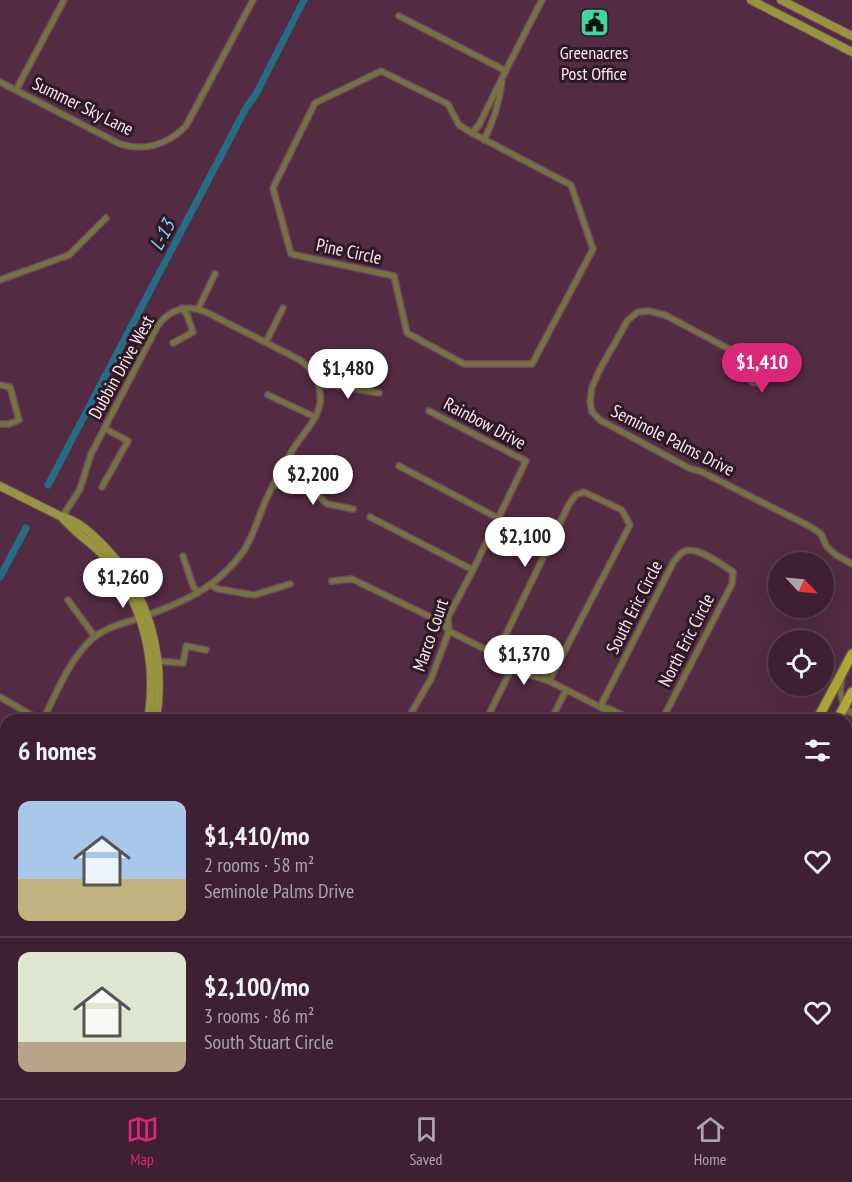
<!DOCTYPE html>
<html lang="en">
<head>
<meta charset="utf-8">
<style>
  :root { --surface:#3e2032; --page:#492d3e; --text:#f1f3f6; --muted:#ada3ac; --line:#573e4d; --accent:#db2777 }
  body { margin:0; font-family:"PT Sans Narrow",sans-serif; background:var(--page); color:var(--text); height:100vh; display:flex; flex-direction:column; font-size:22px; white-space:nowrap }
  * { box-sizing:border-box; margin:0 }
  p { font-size:20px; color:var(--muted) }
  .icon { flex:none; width:33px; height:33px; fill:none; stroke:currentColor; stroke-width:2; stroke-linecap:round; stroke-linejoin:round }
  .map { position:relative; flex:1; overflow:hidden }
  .details { position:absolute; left:0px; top:714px; width:852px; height:384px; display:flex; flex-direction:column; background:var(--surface); border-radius:18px 18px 0 0; box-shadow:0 6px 24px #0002,0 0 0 2px var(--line) }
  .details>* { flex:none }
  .needle { width:39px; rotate:116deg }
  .tools { position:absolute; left:768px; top:552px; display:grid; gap:12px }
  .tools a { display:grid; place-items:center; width:66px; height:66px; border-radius:50%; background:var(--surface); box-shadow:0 6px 24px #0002,0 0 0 2px var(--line); font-size:30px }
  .price { position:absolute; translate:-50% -51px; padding:0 14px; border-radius:21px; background:#fff; color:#222; font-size:20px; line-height:39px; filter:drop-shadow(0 2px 3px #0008) }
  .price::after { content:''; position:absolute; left:50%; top:36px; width:18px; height:14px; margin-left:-9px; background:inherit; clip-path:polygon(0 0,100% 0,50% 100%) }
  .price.current { background:var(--accent); color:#fff }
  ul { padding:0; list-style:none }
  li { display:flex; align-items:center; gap:18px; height:150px; padding:0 18px }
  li+li { border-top:2px solid var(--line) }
  li span { display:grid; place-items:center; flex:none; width:168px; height:120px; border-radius:12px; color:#555 }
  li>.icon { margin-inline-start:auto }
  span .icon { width:72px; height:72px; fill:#fffc; stroke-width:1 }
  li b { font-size:26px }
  h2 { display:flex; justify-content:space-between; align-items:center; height:72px; padding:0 18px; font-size:26px }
  .dock { display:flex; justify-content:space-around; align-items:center; height:84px; border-top:2px solid var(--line); background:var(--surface); font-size:16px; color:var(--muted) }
  .dock a { display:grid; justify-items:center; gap:3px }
  .dock .current { color:var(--accent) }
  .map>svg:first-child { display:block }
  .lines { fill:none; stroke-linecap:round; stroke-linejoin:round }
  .canal { stroke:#256c85; stroke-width:7 }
  .street-casing { stroke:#6f495e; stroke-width:8 }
  .secondary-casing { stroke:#6f495e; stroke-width:10 }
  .primary-casing { stroke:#6f495e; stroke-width:12 }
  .street { stroke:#767340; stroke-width:5 }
  .secondary { stroke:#98933c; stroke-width:8 }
  .primary { stroke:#b2aa34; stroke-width:9 }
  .labels { text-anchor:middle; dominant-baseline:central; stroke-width:6; stroke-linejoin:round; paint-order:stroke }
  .poi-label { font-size:18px; fill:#ffe4f2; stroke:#2d1a25 }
  .street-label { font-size:18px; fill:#ffe4f2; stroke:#2d1a25 }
  .water-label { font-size:20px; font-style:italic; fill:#7bdaff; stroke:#2d1a25 }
</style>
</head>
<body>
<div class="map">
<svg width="852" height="1098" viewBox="0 0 852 1098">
  <rect width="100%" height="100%" fill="#532b42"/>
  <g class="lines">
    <g class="canal">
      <path d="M48 485 246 108 256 94 304 0"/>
      <path d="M0 577 26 528"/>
    </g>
    <defs>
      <g id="street">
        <path d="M399 16 506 71"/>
        <path d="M381 71 448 104 459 125 472 133 571 185 593 249 532 364H464L407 333 394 276 291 254 273 188 315 103Z"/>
        <path d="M0 82 120 144C145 152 168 144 186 126L253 0"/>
        <path d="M16 90 64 0"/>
        <path d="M472 133 479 125 507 68 542 0"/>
        <path d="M484 140C494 121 499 103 502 82"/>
        <path d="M0 280 69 255 106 218"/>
        <path d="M198 309 215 274"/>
        <path d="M266 342 283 308"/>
        <path d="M173 343 193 332 187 315 182 308"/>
        <path d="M753 365 748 369 747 377 752 382C759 384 763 382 766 375 764 363 759 367 752 363 750 362 748 360 746 358L665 315 649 311 638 312 628 320 600 369 592 387 590 402 592 412 600 420 689 468 702 472 811 527 821 534 827 547 836 555 852 564"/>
        <path d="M0 385 10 387 19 420 9 424H0"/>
        <path d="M319 386 332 385 379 393"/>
        <path d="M268 395 315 417"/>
        <path d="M399 466 498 518"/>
        <path d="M273 485 311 488 327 504 353 509"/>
        <path d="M102 487 128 441 104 428"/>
        <path d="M370 517 473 570"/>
        <path d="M183 556 193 586 198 593"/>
        <path d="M332 581 352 579 441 622 449 631 514 664 527 674 549 681 600 707 618 720"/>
        <path d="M210 585 218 589 254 595 290 584"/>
        <path d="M68 600 95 637"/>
        <path d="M496 655 569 504 576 495 584 492 622 510 630 525 549 681"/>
        <path d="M155 661 183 663 186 646 206 650"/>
        <path d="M514 664H523L542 670 548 680"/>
        <path d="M842 678 840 690 844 708 852 713"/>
        <path d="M0 697 40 720"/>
        <path d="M600 707 674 561C677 558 681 552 685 551 697 546 723 565 733 572L732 584 662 720"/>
        <path d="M602 707 610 709 633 720"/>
        <path d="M43 720C57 692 69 660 92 639 107 626 124 624 142 617 165 609 191 599 211 584 223 575 234 564 243 552 253 537 258 519 265 502 275 480 286 458 300 439 308 428 318 417 320 403 322 386 314 370 300 360L206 312C187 304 169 309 157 327L91 454 80 489 62 517"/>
        <path d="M407 720 431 679 449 631 448 617 473 570 526 461 429 411"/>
        <path d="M486 720 514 664"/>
        <path d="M551 720 566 690"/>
        <path d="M0 806 6 794"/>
        <path d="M0 920 6 928"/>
        <path d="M0 954 6 944"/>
        <path d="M0 1051 6 1052"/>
        <path d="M84 1092 95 1098"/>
        <path d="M231 1092 237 1098"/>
        <path d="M40 1098 41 1092"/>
        <path d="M215 1098 216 1094 219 1092"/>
        <path d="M265 1098 272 1092"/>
      </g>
      <g id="secondary">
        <path d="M751 0 852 52"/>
        <path d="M781 0 852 36"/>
        <path d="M0 486 62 517C79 521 92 534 103 545 149 592 166 657 156 720"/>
        <path d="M62 517C73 532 90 541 103 555 143 601 158 660 148 720"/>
        <path d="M846 928 852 931"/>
        <path d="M846 939 852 940"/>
        <path d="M307 1092 314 1098"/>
        <path d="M318 1092 325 1098"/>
      </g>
      <g id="primary">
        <path d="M817 720 852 654"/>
        <path d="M837 720 852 692"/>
        <path d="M627 1098 630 1092"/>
        <path d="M637 1098 641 1092"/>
      </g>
    </defs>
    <use href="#street" class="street-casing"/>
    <use href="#secondary" class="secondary-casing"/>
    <use href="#primary" class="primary-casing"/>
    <use href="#street" class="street"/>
    <use href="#secondary" class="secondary"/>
    <use href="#primary" class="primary"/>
  </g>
  <defs>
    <symbol id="civic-square" viewBox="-11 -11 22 22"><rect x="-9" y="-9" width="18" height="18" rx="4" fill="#40d4a1" stroke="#2d1a25"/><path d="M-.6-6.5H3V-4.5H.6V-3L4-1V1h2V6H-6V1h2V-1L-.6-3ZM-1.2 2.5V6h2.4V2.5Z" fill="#111"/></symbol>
  </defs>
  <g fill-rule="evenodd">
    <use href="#civic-square" x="578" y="6" width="33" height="33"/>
  </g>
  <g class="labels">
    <g class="poi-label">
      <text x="594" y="52">Greenacres<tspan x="594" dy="21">Post Office</tspan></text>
    </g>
    <g class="street-label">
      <text transform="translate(83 106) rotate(26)">Summer Sky Lane</text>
      <text transform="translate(349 251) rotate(12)">Pine Circle</text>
      <text transform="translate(121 367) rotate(-61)">Dubbin Drive West</text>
      <text transform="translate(485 423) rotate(28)">Rainbow Drive</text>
      <text transform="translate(673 440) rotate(27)">Seminole Palms Drive</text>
      <text transform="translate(634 607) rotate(-63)">South Eric Circle</text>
      <text transform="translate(430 635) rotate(-71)">Marco Court</text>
      <text transform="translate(686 640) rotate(-63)">North Eric Circle</text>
    </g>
    <g class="water-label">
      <text transform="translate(162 235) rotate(-62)">L-13</text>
    </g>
  </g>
</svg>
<div class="tools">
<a><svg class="needle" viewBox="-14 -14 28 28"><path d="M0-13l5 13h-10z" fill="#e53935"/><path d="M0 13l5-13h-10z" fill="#ada3ac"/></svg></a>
<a><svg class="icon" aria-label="locate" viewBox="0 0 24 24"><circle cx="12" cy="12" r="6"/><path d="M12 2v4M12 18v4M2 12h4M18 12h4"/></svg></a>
</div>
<b class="price current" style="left:762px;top:394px">$1,410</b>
<b class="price" style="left:348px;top:400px">$1,480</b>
<b class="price" style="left:313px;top:506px">$2,200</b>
<b class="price" style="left:525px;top:568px">$2,100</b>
<b class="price" style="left:123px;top:609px">$1,260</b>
<b class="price" style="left:524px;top:686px">$1,370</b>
<section class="details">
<h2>6 homes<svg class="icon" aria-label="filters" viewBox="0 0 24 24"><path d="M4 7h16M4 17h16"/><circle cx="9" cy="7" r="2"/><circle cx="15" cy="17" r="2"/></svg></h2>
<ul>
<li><span style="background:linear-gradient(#a9c7e8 65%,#c2b280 0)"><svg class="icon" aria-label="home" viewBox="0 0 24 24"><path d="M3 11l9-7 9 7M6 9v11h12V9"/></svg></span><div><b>$1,410/mo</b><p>2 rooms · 58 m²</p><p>Seminole Palms Drive</p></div><svg class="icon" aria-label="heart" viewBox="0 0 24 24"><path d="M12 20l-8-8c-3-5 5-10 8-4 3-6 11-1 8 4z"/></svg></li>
<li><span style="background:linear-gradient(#dfe7d0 75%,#b9a48a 0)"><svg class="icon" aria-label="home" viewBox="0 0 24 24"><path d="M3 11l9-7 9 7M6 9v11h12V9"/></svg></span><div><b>$2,100/mo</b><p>3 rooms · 86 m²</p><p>South Stuart Circle</p></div><svg class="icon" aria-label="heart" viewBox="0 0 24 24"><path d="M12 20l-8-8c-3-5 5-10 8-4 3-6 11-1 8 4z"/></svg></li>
</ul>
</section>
</div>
<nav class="dock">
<a class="current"><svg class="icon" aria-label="map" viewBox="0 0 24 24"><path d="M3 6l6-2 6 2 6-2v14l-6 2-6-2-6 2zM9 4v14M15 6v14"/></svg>Map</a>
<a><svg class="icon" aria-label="saved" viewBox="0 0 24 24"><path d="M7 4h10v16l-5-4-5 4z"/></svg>Saved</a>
<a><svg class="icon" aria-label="home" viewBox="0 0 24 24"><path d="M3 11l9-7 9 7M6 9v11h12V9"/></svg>Home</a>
</nav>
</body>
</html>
